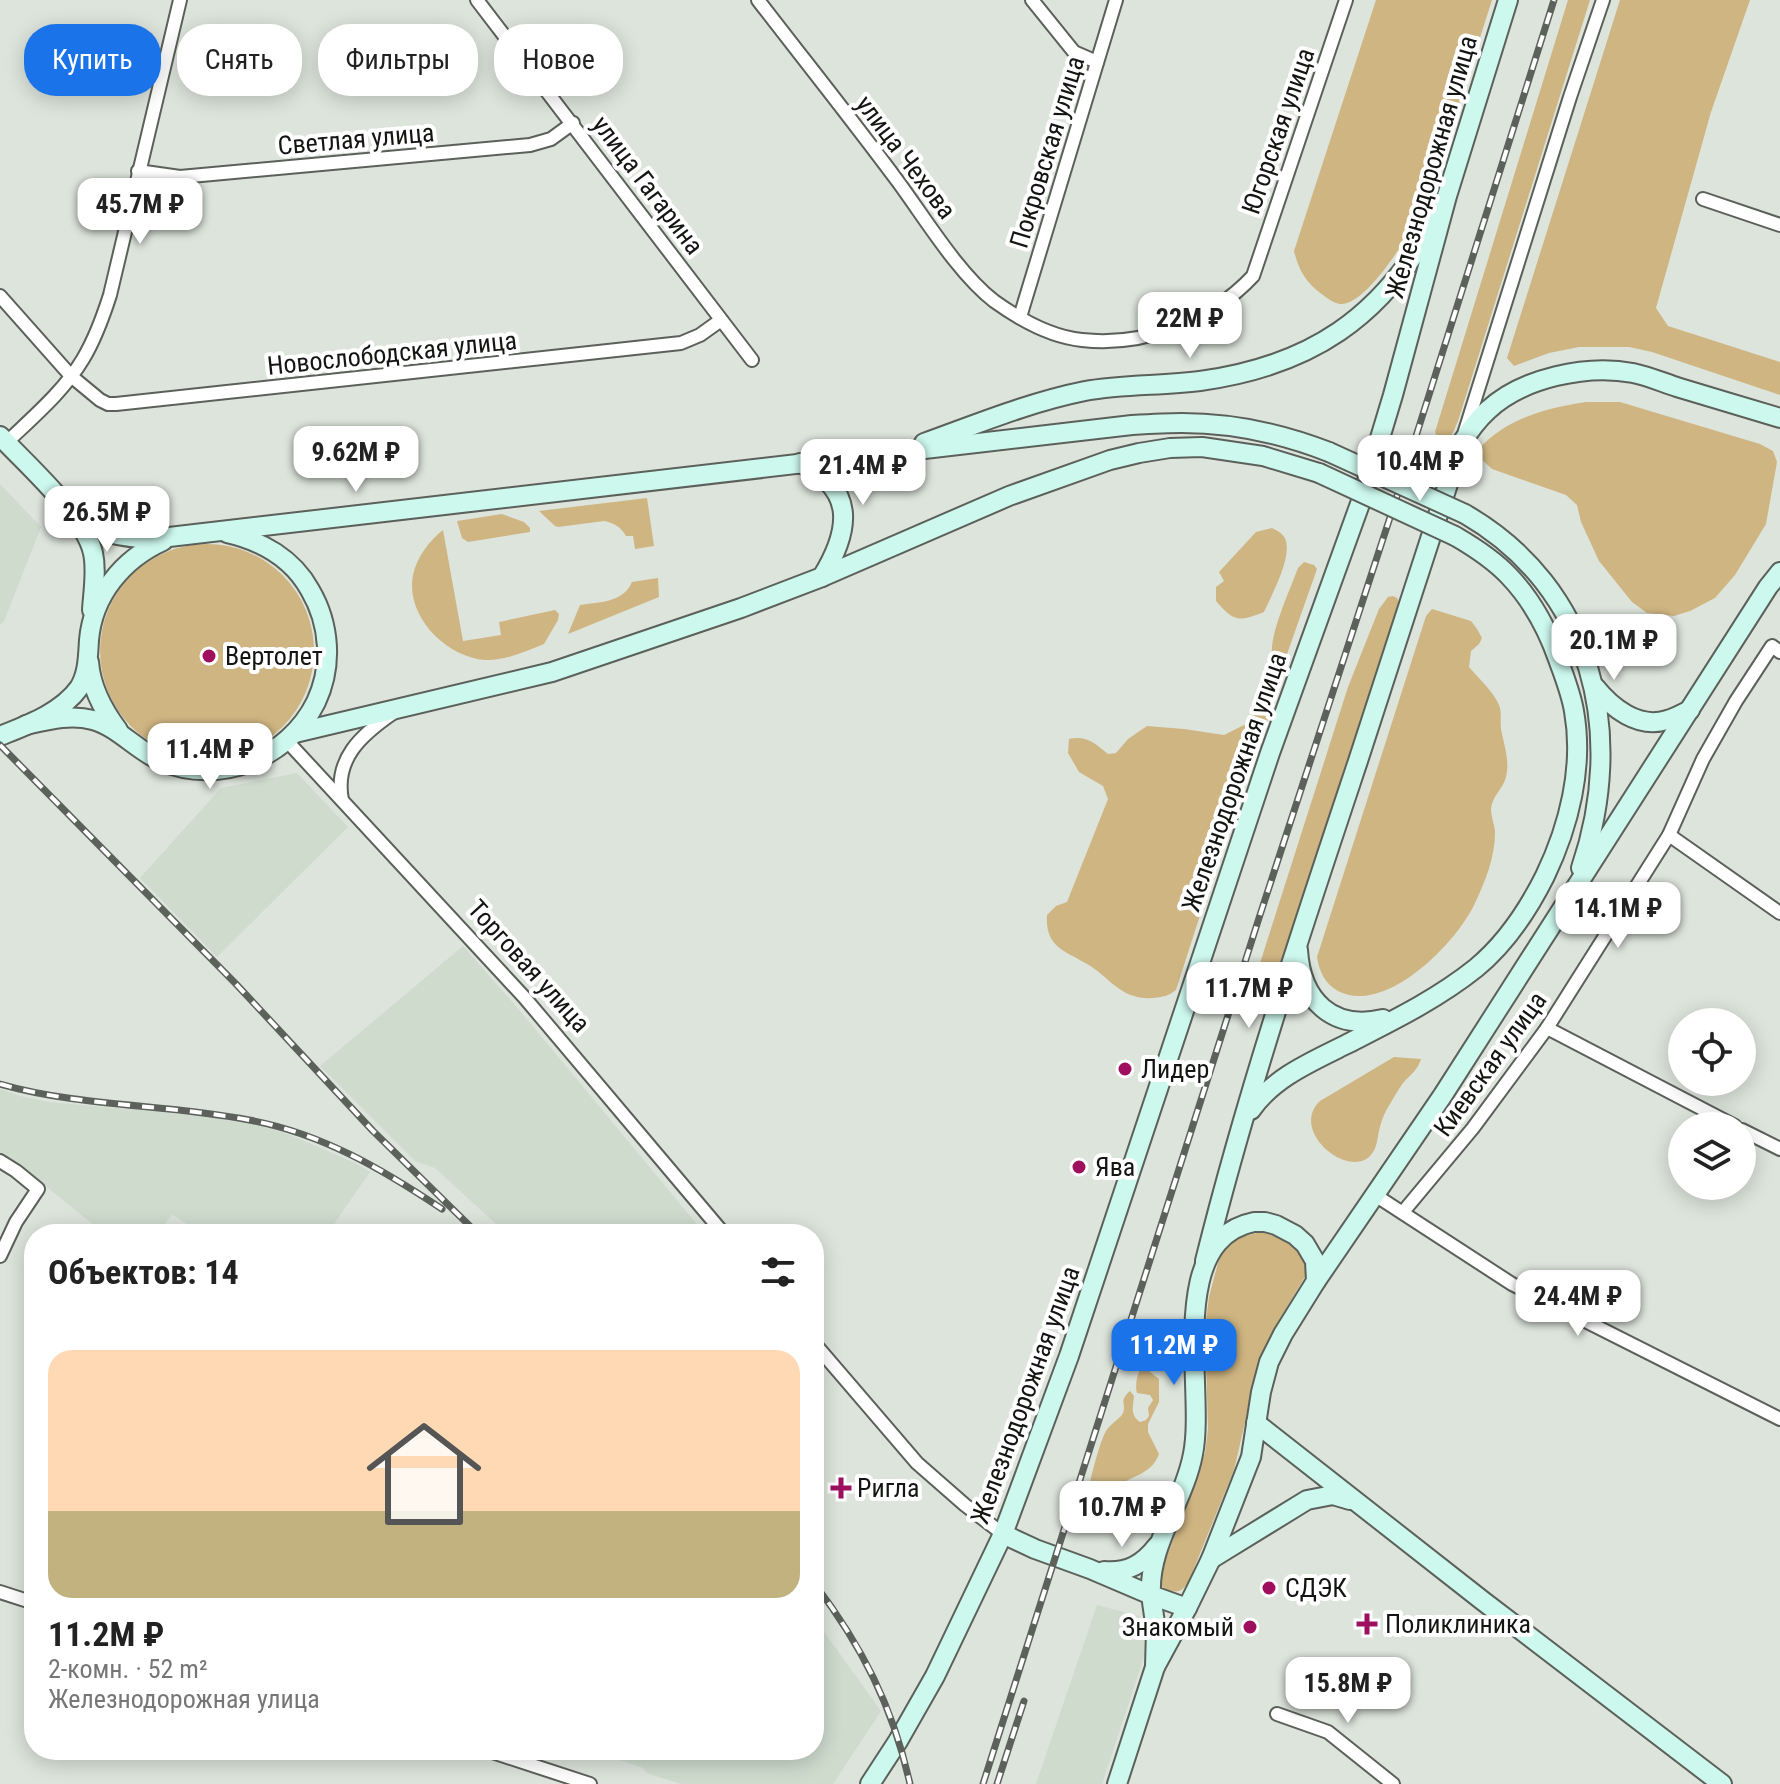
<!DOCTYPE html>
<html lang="ru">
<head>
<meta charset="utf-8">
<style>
  :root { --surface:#fff; --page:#f6f6f6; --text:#222; --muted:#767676; --line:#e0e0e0; --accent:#1a73e8 }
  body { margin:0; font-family:"Roboto Condensed",sans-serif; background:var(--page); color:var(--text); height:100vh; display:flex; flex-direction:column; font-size:30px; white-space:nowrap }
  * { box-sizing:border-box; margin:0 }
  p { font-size:26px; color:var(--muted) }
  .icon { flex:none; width:44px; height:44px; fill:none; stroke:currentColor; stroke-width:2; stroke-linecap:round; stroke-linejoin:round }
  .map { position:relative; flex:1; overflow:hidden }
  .details { position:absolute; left:24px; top:1224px; width:800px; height:536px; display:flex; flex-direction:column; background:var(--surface); border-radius:32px; box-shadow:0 4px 20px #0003 }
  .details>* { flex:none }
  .guide { position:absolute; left:24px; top:24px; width:800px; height:72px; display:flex; gap:16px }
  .controls { position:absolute; left:1668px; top:1008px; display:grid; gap:16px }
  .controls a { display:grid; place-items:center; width:88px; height:88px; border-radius:50%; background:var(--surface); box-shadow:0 4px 20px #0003; font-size:40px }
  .price { position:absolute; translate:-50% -68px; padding:0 18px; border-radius:16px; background:#fff; color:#222; font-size:26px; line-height:52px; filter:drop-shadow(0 2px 4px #0008) }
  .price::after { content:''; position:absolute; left:50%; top:48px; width:24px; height:18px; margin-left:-12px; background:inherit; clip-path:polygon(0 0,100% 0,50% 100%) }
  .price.on { background:var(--accent); color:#fff }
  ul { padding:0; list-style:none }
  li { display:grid; align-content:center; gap:16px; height:424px; padding:0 24px }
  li+li { border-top:2px solid var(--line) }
  li span { display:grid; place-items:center; height:248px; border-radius:24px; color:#555 }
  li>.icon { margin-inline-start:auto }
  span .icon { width:144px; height:144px; fill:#fffc; stroke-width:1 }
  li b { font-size:34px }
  h2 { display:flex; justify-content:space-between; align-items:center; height:96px; padding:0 24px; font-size:34px }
  .pill { padding:0 28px; border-radius:32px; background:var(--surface); box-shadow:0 4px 20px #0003; font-size:28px; line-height:72px }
  .pill.on { background:var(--accent); color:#fff }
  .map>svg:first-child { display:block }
  .built { fill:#cedbcd }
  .green { fill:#cfb582 }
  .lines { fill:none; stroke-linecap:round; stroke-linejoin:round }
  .street-casing { stroke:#5b615a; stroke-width:16 }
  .secondary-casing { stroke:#5b615a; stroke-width:22 }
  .street { stroke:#fff; stroke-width:12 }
  .secondary { stroke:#cdf8ed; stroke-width:18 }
  .rail-casing { stroke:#5c615c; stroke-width:7 }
  .rail { stroke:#fff; stroke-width:4; stroke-dasharray:12; stroke-linecap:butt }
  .secondary-bridge-casing { stroke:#5b615a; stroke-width:22; stroke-linecap:butt }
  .secondary-bridge { stroke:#cdf8ed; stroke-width:18 }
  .poi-dot { fill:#9e105d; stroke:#fff; stroke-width:3 }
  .labels { text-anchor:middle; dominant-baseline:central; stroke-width:8; stroke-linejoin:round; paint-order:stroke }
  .street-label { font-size:26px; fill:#121512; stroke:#fff }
  .poi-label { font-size:26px; fill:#121512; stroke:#fff; text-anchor:start }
</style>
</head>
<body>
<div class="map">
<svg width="1780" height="1784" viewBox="0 0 1780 1784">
  <rect width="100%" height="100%" fill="#dde4dc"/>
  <g class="built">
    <path d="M0 484 41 527 4 621 0 625Z"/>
    <path d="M297 773 348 827 217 957 140 878 221 788Z"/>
    <path d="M463 946 521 1012 705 1234H507L435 1168 415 1161 320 1066Z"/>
    <path d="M0 1089 20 1096 49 1102 205 1116 269 1128 293 1136 355 1163 370 1172 327 1234H201L172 1214 159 1234H105L32 1175 0 1155Z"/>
    <path d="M1097 1605 1139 1616 1146 1628 1149 1637 1148 1645 1102 1784H1036Z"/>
    <path d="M814 1618 881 1711 833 1784H681L647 1773 643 1768 592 1750H814Z"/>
  </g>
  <g class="green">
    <path d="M1376 0H1492L1429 198C1417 222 1369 306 1340 304 1334 303 1328 299 1323 295 1306 283 1299 271 1294 251Z"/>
    <path d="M1568 0H1590L1458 421C1454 430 1451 442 1439 441L1435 432Z"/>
    <path d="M1620 0H1750L1711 112 1656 308 1668 326 1780 362V395L1652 352 1629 347H1579L1549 353 1514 366 1507 358Z"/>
    <path d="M1586 402H1620L1760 444 1773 451 1777 462 1766 524 1735 575 1715 598 1690 611 1674 616 1647 613 1632 602 1599 561 1581 522 1577 505 1566 495 1492 469 1482 460 1480 448C1507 418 1547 408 1586 402Z"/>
    <path d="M647 498 654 546 635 549 633 536H626C621 527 614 523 604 521L558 527 555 526 539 511Z"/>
    <path d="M502 514 524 522 530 528V532L468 542 462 538 457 521Z"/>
    <path d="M1272 528C1278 531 1284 534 1286 541 1291 560 1272 594 1264 612 1239 622 1234 622 1216 601V587L1224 581 1219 572 1256 532Z"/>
    <path d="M443 530 463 641 501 635 499 622 555 610 559 614 558 620 544 644C526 651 505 661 485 660 446 657 405 616 413 575 417 557 429 541 443 530Z"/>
    <circle cx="207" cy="651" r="107"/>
    <path d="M1304 562 1314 565 1317 569 1286 657 1283 661H1278L1272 655C1270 632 1290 590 1298 568Z"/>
    <path d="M658 578 659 597 568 634 580 605C599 602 623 603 632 582Z"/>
    <path d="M1393 596 1397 598 1400 604 1275 983 1266 995 1260 994 1254 982 1348 687 1379 609 1388 597Z"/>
    <path d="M1432 609 1471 621 1477 629 1482 638 1479 644 1471 651 1469 667C1479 679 1493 691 1499 705 1502 712 1500 721 1501 729 1504 745 1510 761 1506 777 1503 789 1492 796 1491 809 1491 817 1495 826 1495 833 1495 857 1485 882 1475 903 1457 943 1385 1016 1338 991 1325 984 1319 971 1317 957L1426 616Z"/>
    <path d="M1264 693 1271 694 1275 699 1222 847 1176 990C1168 996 1163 997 1153 998 1120 1000 1111 978 1087 964 1064 950 1045 947 1047 915L1056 906 1067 902 1108 799 1103 786 1079 772 1068 753 1069 739C1086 735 1096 744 1108 754L1116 753 1128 739 1147 726 1184 729 1224 735 1246 724 1257 702Z"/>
    <path d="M1394 1057 1421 1059C1418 1070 1410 1075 1403 1083 1398 1090 1394 1097 1390 1104 1385 1111 1382 1119 1380 1127 1377 1137 1378 1148 1370 1156 1347 1179 1289 1130 1320 1101Z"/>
    <path d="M1261 1232C1282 1237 1307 1250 1306 1275L1276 1325 1266 1348 1253 1388 1234 1470 1188 1583C1180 1595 1171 1593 1160 1585V1575L1205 1453 1208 1429 1205 1327 1209 1297 1219 1259 1226 1248 1237 1238Z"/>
    <path d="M1151 1356 1152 1361 1150 1372 1159 1379V1402L1148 1424V1432L1159 1454C1151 1477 1127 1475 1113 1491 1106 1499 1107 1507 1098 1513 1093 1510 1089 1506 1088 1499 1087 1488 1100 1441 1106 1431 1110 1424 1121 1418 1123 1413 1127 1404 1118 1401 1130 1391L1134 1396C1133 1407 1130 1415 1140 1422L1146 1420 1149 1416 1148 1408 1153 1400 1150 1395 1137 1393C1134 1381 1140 1363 1151 1356Z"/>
  </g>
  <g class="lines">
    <defs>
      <g id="street">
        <path d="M477 0 752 360"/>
        <path d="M758 0C805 61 853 121 899 183 926 220 959 274 994 301 1019 319 1052 337 1082 340 1144 347 1211 321 1253 276L1346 0"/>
        <path d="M1032 0 1074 52 1097 62"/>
        <path d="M138 171 180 177 530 145 551 139 573 123"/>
        <path d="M1703 199 1780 225"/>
        <path d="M0 296 71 376 100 400 108 404H116L681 343 700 335 721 320"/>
        <path d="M1020 317 1116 0"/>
        <path d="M1465 431 1570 97 1603 0"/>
        <path d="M6 443C33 417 64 391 83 359 95 339 103 317 110 295L180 0"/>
        <path d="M287 741 524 997 724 1234"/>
        <path d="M342 800C334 759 361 735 393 713"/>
        <path d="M1669 835 1780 913"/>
        <path d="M1547 1028 1735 1126"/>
        <path d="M1742 1130 1780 1149"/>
        <path d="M0 1161 16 1171 38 1189 16 1222 0 1256"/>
        <path d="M1375 1195 1512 1284 1780 1419"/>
        <path d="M1403 1212 1473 1128 1547 1028 1669 835 1703 759 1736 701 1772 646 1780 652"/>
        <path d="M814 1343 917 1463 965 1505 1003 1534"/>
        <path d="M0 1592 34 1603"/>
        <path d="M1277 1714 1328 1732 1393 1784"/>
        <path d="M486 1750 590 1784"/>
      </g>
      <g id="secondary">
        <path d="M0 436C27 465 85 516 93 553 97 571 93 592 92 610"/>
        <path d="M924 443C977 424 1030 402 1085 391 1123 384 1162 386 1200 381 1310 366 1382 318 1435 220"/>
        <path d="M800 463C857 489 850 531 822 577"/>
        <path d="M1465 514C1593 588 1627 733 1581 868"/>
        <path d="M74 515C101 534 119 537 152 539L1132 425C1149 424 1166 423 1182 423 1232 423 1283 434 1329 452"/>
        <path d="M89 662C91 688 103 710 118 730"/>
        <path d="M1595 687C1612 708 1638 729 1667 720 1675 718 1683 713 1690 710"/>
        <path d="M26 725C48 720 70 714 93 720 118 727 136 750 161 761 219 786 288 759 316 702 333 666 330 624 310 590 293 559 262 541 227 533"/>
        <path d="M295 733 552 672 741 608 822 577 1009 496 1110 460 1139 453 1170 448 1202 447 1263 456 1319 473"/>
        <path d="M0 736C27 725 61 713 79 688 88 674 88 656 89 640 93 595 123 559 163 541"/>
        <path d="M1298 950C1301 1000 1332 1031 1383 1019"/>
        <path d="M1251 1110C1273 1078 1311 1062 1345 1045 1390 1022 1436 1000 1476 968 1505 944 1528 910 1545 876 1569 826 1584 767 1574 711 1571 693 1564 676 1558 659 1547 628 1531 599 1509 576 1493 559 1474 547 1455 536"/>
        <path d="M1254 1222H1265L1276 1225 1295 1235 1305 1244 1315 1261 1316 1281 1283 1334 1269 1362 1261 1392 1251 1457 1211 1559 1187 1608 1151 1595C1148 1545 1184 1502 1193 1454 1206 1391 1164 1240 1254 1222Z"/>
        <path d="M1205 1261C1247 1092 1303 926 1358 761 1393 656 1427 550 1461 444 1469 431 1477 420 1488 410 1522 378 1587 364 1633 373 1648 376 1664 383 1680 388 1713 398 1747 408 1780 418"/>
        <path d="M1316 1281 1443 1095 1768 587 1780 572"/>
        <path d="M1256 1423 1483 1601 1722 1784"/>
        <path d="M1003 1534 1035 1549 1090 1569 1151 1595 1156 1630 1155 1667"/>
        <path d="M1211 1559 1307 1500 1333 1495 1350 1500"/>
        <path d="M1104 1571C1128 1573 1143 1564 1157 1546"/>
        <path d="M870 1784 898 1741 935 1676 1003 1534 1069 1356 1270 753 1361 501 1393 395 1447 196 1508 0"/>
        <path d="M1117 1784 1155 1667 1187 1608"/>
      </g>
    </defs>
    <use href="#street" class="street-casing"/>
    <use href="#secondary" class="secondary-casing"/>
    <use href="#street" class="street"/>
    <use href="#secondary" class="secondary"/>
    <defs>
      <g id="rail">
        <path d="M0 745 236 984 373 1131 478 1234"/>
        <path d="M0 1084C81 1107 166 1104 249 1120 321 1133 382 1169 442 1209"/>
        <path d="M814 1583C862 1646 893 1707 910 1784"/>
        <path d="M983 1784 1259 918 1398 493 1554 0"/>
        <path d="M997 1784 1024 1701"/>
      </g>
    </defs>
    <use href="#rail" class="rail-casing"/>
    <use href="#rail" class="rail"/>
    <defs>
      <g id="secondary-bridge">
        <path d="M1329 452 1465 514"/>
        <path d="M1319 473 1455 536"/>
      </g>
    </defs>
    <use href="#secondary-bridge" class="secondary-bridge-casing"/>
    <use href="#secondary-bridge" class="secondary-bridge"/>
  </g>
  <g class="poi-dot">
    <circle cx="209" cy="656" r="8"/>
    <circle cx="1125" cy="1069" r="8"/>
    <circle cx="1079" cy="1167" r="8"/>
    <path d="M837 1476h8v8h8v8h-8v8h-8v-8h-8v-8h8z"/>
    <circle cx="1269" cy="1588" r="8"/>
    <path d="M1363 1612h8v8h8v8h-8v8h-8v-8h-8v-8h8z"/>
    <circle cx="1250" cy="1627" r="8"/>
  </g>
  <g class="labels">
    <g class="street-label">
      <text transform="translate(1278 131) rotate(-71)">Югорская улица</text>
      <text transform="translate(356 139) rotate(-5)">Светлая улица</text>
      <text transform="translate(1047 152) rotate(-73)">Покровская улица</text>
      <text transform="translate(906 157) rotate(53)">улица Чехова</text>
      <text transform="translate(1431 167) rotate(-74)">Железнодорожная улица</text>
      <text transform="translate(648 185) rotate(53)">улица Гагарина</text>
      <text transform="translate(392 353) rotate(-6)">Новослободская улица</text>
      <text transform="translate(1234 782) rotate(-71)">Железнодорожная улица</text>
      <text transform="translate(529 966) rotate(48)">Торговая улица</text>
      <text transform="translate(1490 1064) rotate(-54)">Киевская улица</text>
      <text transform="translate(1025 1395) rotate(-70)">Железнодорожная улица</text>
    </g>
    <g class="poi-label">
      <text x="225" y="656">Вертолет</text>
      <text x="1141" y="1069">Лидер</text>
      <text x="1095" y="1167">Ява</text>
      <text x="857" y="1488">Ригла</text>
      <text x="1285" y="1588">СДЭК</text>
      <text x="1385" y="1624">Поликлиника</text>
      <text x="1234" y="1627" text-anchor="end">Знакомый</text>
    </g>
  </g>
</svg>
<div class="controls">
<a><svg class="icon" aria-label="locate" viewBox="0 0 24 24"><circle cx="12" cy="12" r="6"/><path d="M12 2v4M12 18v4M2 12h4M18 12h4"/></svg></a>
<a><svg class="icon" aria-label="layers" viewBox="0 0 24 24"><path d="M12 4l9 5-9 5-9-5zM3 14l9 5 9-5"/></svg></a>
</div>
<b class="price" style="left:140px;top:246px">45.7M ₽</b>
<b class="price" style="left:1190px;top:360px">22M ₽</b>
<b class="price" style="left:356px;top:494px">9.62M ₽</b>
<b class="price" style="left:1420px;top:503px">10.4M ₽</b>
<b class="price" style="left:863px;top:507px">21.4M ₽</b>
<b class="price" style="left:107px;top:554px">26.5M ₽</b>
<b class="price" style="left:1614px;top:682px">20.1M ₽</b>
<b class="price" style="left:210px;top:791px">11.4M ₽</b>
<b class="price" style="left:1618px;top:950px">14.1M ₽</b>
<b class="price" style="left:1249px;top:1030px">11.7M ₽</b>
<b class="price" style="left:1578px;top:1338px">24.4M ₽</b>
<b class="price on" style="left:1174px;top:1387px">11.2M ₽</b>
<b class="price" style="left:1122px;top:1549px">10.7M ₽</b>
<b class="price" style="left:1348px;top:1725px">15.8M ₽</b>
<div class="guide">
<a class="pill on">Купить</a>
<a class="pill">Снять</a>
<a class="pill">Фильтры</a>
<a class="pill">Новое</a>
</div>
<section class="details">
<h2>Объектов: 14<svg class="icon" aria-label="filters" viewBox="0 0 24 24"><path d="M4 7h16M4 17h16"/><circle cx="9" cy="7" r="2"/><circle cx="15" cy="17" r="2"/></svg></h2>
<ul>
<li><span style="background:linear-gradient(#ffd9b3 65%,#c2b280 0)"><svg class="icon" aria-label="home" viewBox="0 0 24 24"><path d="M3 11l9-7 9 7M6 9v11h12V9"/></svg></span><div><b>11.2M ₽</b><p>2-комн. · 52 m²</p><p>Железнодорожная улица</p></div></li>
</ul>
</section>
</div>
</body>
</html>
